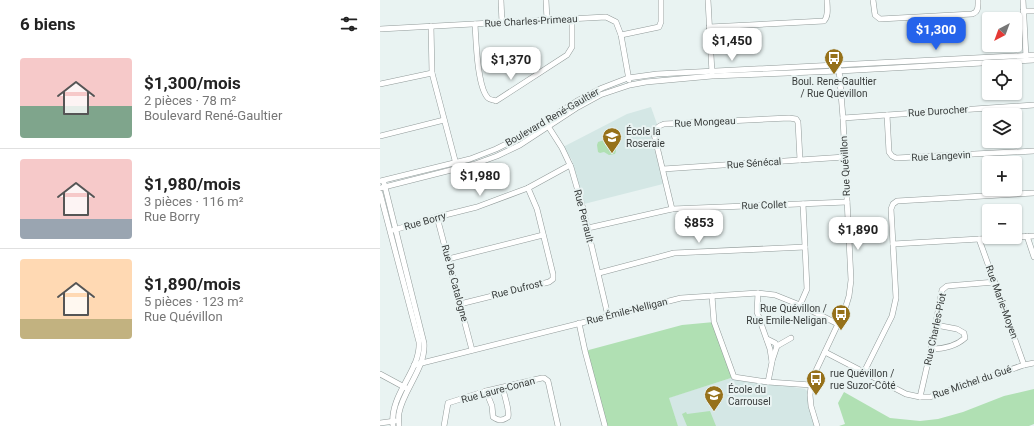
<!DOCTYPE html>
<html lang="fr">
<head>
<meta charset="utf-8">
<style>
  :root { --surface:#fff; --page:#f2f2f2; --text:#222; --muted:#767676; --line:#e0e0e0; --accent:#2563eb }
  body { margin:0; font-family:Roboto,sans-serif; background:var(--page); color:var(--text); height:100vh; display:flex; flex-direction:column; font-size:15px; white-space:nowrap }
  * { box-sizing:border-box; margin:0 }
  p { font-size:13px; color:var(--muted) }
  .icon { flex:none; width:22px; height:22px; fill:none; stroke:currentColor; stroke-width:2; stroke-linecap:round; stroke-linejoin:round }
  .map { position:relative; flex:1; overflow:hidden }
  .drawer { display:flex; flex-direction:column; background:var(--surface); width:380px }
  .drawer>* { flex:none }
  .needle { width:26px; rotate:221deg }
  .fabs { position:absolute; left:602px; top:12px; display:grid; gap:8px }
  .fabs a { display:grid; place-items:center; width:40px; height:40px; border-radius:4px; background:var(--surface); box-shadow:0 1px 3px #0004; font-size:20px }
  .price { position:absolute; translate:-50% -34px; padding:0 9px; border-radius:8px; background:#fff; color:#222; font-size:13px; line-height:26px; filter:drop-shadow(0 1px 2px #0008) }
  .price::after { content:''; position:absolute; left:50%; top:24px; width:12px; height:9px; margin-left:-6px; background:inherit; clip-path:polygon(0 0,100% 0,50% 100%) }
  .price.selected { background:var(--accent); color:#fff }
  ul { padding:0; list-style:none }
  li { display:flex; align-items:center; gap:12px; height:100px; padding:0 20px }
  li+li { border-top:1px solid var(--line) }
  li span { display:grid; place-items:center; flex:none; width:112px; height:80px; border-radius:4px; color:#555 }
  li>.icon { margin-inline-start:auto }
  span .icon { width:48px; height:48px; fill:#fffc; stroke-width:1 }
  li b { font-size:17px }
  h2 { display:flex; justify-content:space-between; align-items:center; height:48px; padding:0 20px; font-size:17px }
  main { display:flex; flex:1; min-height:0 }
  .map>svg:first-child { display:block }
  .built { fill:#d4e7e5 }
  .green { fill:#b0e0b3 }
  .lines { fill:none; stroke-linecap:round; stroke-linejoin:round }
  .minor-casing { stroke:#919a99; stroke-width:6 }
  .minor { stroke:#fff; stroke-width:5 }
  .labels { text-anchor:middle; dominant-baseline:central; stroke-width:4; stroke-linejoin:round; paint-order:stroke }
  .street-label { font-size:10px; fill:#393d3c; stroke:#e9f3f2 }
  .poi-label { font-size:10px; fill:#393d3c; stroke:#e9f3f2; text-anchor:start }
</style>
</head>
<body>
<main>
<section class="drawer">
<h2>6 biens<svg class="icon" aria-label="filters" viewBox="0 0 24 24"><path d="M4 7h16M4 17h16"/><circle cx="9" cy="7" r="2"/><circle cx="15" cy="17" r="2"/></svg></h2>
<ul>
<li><span style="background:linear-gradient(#f6c9c9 60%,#7fa58c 0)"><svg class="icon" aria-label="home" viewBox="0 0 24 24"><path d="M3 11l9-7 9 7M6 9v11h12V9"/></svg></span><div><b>$1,300/mois</b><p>2 pièces · 78 m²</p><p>Boulevard René-Gaultier</p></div></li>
<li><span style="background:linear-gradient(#f6c9c9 75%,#9aa5b1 0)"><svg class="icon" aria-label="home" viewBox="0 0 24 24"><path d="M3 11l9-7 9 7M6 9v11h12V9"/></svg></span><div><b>$1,980/mois</b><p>3 pièces · 116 m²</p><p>Rue Borry</p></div></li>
<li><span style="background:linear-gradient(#ffd9b3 75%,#c2b280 0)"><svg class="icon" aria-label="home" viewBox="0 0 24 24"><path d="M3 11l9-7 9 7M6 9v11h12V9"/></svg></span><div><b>$1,890/mois</b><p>5 pièces · 123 m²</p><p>Rue Quévillon</p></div></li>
</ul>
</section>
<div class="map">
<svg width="654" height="426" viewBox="0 0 654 426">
  <rect width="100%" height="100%" fill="#e9f3f2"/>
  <g class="built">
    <path d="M271 107 277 124 272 130 271 135 283 184 204 204 192 160 183 147 247 114Z"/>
    <path d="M354 377 425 389 427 391 428 395 430 407 434 426H298L288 398Z"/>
  </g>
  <g class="green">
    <path d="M224 140 226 146 230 148 232 145 235 147 236 151 235 154 229 155 224 152 220 153 218 152 217 145 218 142Z"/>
    <path d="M334 322 354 377 289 398 298 426H225L205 351 302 325Z"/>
    <path d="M654 389V424L649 426H459L465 424 458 403 464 392 510 418 540 421 558 419 583 412 624 396Z"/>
    <path d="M330 411 336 426H307L302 414 306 412 307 414Z"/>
  </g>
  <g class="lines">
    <defs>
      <g id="minor">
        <path d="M121 0 122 23"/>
        <path d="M166 0 167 20"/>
        <path d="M328 0 332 73"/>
        <path d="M493 0 495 15 500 19 592 14C599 12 598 6 598 0"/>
        <path d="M643 0 646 57"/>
        <path d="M643 11H654"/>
        <path d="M95 24C96 40 97 87 108 98 110 100 114 100 116 101L187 55 192 47V19"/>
        <path d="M51 26 52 73 76 164"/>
        <path d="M329 27 444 21C449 16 447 7 447 0"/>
        <path d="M0 29 226 17 236 22 241 35 249 80"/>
        <path d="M241 35 279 27 281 22V0"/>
        <path d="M0 84 52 73"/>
        <path d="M507 115 509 152 512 156 516 158 654 151"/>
        <path d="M463 118 654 105"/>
        <path d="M168 126 182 148 191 167 202 205 228 316"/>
        <path d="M0 136 64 120"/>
        <path d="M283 169 465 157"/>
        <path d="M0 181 90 159 116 149 138 138 197 101 222 88 248 78 277 74 654 55"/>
        <path d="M4 183 44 343C46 368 23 390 19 413 18 418 19 422 19 426"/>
        <path d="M0 188 95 164 117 156 140 145 198 107 220 95 250 85 266 82 332 76 459 71 654 60"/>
        <path d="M0 193 39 342C41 371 9 394 13 426"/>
        <path d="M292 209 274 134C276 128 278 126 284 124L409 118 416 119 418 122 420 160"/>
        <path d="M57 217 92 350"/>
        <path d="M208 228 292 209 467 202"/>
        <path d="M14 230 57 217 97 207 148 188 190 165"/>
        <path d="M647 236 654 257"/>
        <path d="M635 237 654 236"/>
        <path d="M599 239 644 365"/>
        <path d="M513 244 634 237"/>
        <path d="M68 259 163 235"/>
        <path d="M219 273 294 253 425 247"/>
        <path d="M378 293 377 312 390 349 392 362 388 382"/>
        <path d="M332 296 334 322 354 377 388 382 431 385"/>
        <path d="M80 304 169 282 173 279V274L157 209 148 188"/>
        <path d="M420 305 427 289 423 204"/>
        <path d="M199 323 205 351 225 426"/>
        <path d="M387 339 395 343 397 346 392 361"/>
        <path d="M397 346 411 338"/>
        <path d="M551 349C563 349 575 347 585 338L584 333 577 329 556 325"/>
        <path d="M445 352 526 394 540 397H550L644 365 654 363"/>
        <path d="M34 365 301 298 378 293 395 295 420 305 458 324"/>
        <path d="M484 372 512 316 516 298 511 209 513 204 517 201 654 193"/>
        <path d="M0 374 26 388"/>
        <path d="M106 391 112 406 113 417C119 421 122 421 128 417 130 410 124 396 123 388"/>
        <path d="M540 397 551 349 562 290 567 286 615 282"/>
        <path d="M0 423 15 421"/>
        <path d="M64 426 68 403 106 391 162 378H164L168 381 178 426"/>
        <path d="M437 426 431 406 430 395 432 379 465 309 469 296 471 280 463 118 459 69"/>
      </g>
    </defs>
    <use href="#minor" class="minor-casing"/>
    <use href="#minor" class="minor"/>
  </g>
  <defs>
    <symbol id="bus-pin" viewBox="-11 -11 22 30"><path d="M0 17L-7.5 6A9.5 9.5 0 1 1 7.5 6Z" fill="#96711a" stroke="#e9f3f2"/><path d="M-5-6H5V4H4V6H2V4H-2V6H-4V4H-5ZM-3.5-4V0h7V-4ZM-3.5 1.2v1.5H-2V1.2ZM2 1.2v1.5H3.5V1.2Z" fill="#fff"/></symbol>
    <symbol id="school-pin" viewBox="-11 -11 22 30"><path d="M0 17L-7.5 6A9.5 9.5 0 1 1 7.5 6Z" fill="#96711a" stroke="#e9f3f2"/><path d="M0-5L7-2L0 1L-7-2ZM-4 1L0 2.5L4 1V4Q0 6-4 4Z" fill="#fff"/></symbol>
  </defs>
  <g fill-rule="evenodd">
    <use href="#bus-pin" x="443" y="47" width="22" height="30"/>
    <use href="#school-pin" x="221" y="126" width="22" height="30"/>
    <use href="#bus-pin" x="450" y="303" width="22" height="30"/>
    <use href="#bus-pin" x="425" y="368" width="22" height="30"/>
    <use href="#school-pin" x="323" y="384" width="22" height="30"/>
  </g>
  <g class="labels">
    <g class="street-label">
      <text transform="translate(151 21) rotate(-3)">Rue Charles-Primeau</text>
      <text transform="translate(558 111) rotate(-4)">Rue Durocher</text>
      <text transform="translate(172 117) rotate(-30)">Boulevard René-Gaultier</text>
      <text transform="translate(325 122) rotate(-3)">Rue Mongeau</text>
      <text transform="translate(561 156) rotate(-3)">Rue Langevin</text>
      <text transform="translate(374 163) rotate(-4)">Rue Sénécal</text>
      <text transform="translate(465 166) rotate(-93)">Rue Quévillon</text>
      <text transform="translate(384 205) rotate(-2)">Rue Collet</text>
      <text transform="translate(204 216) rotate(76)">Rue Perrault</text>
      <text transform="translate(45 221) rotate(-16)">Rue Borry</text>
      <text transform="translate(75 283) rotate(75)">Rue De Catalogne</text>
      <text transform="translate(137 289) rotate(-14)">Rue Dufrost</text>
      <text transform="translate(622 302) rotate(70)">Rue Marie-Moyen</text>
      <text transform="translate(247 311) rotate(-14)">Rue Émile-Nelligan</text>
      <text transform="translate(555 329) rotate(-78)">Rue Charles-Piot</text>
      <text transform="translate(592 382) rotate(-19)">Rue Michel du Gué</text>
      <text transform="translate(118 390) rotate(-15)">Rue Laure-Conan</text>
    </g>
    <g class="poi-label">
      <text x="454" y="81" text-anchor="middle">Boul. Rene-Gaultier<tspan x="454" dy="12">/ Rue Quevillon</tspan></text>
      <text x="246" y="131">École la<tspan x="246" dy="12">Roseraie</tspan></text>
      <text x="447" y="308" text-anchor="end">Rue Quévillon /<tspan x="447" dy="12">Rue Emile-Neligan</tspan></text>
      <text x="450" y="373">rue Quévillon /<tspan x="450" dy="12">rue Suzor-Côté</tspan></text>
      <text x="348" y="389">École du<tspan x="348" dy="12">Carrousel</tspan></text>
    </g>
  </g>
</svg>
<div class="fabs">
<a><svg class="needle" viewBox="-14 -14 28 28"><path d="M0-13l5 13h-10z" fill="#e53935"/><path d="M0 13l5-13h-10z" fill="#767676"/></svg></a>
<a><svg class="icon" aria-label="locate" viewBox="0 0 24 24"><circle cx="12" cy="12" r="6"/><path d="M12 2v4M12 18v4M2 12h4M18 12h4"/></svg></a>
<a><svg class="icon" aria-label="layers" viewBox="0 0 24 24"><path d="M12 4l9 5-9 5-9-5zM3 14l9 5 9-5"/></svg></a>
<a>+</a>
<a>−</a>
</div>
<b class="price selected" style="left:556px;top:51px">$1,300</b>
<b class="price" style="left:352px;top:62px">$1,450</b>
<b class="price" style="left:131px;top:81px">$1,370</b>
<b class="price" style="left:100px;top:197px">$1,980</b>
<b class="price" style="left:319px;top:244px">$853</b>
<b class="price" style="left:478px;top:251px">$1,890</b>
</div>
</main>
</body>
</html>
